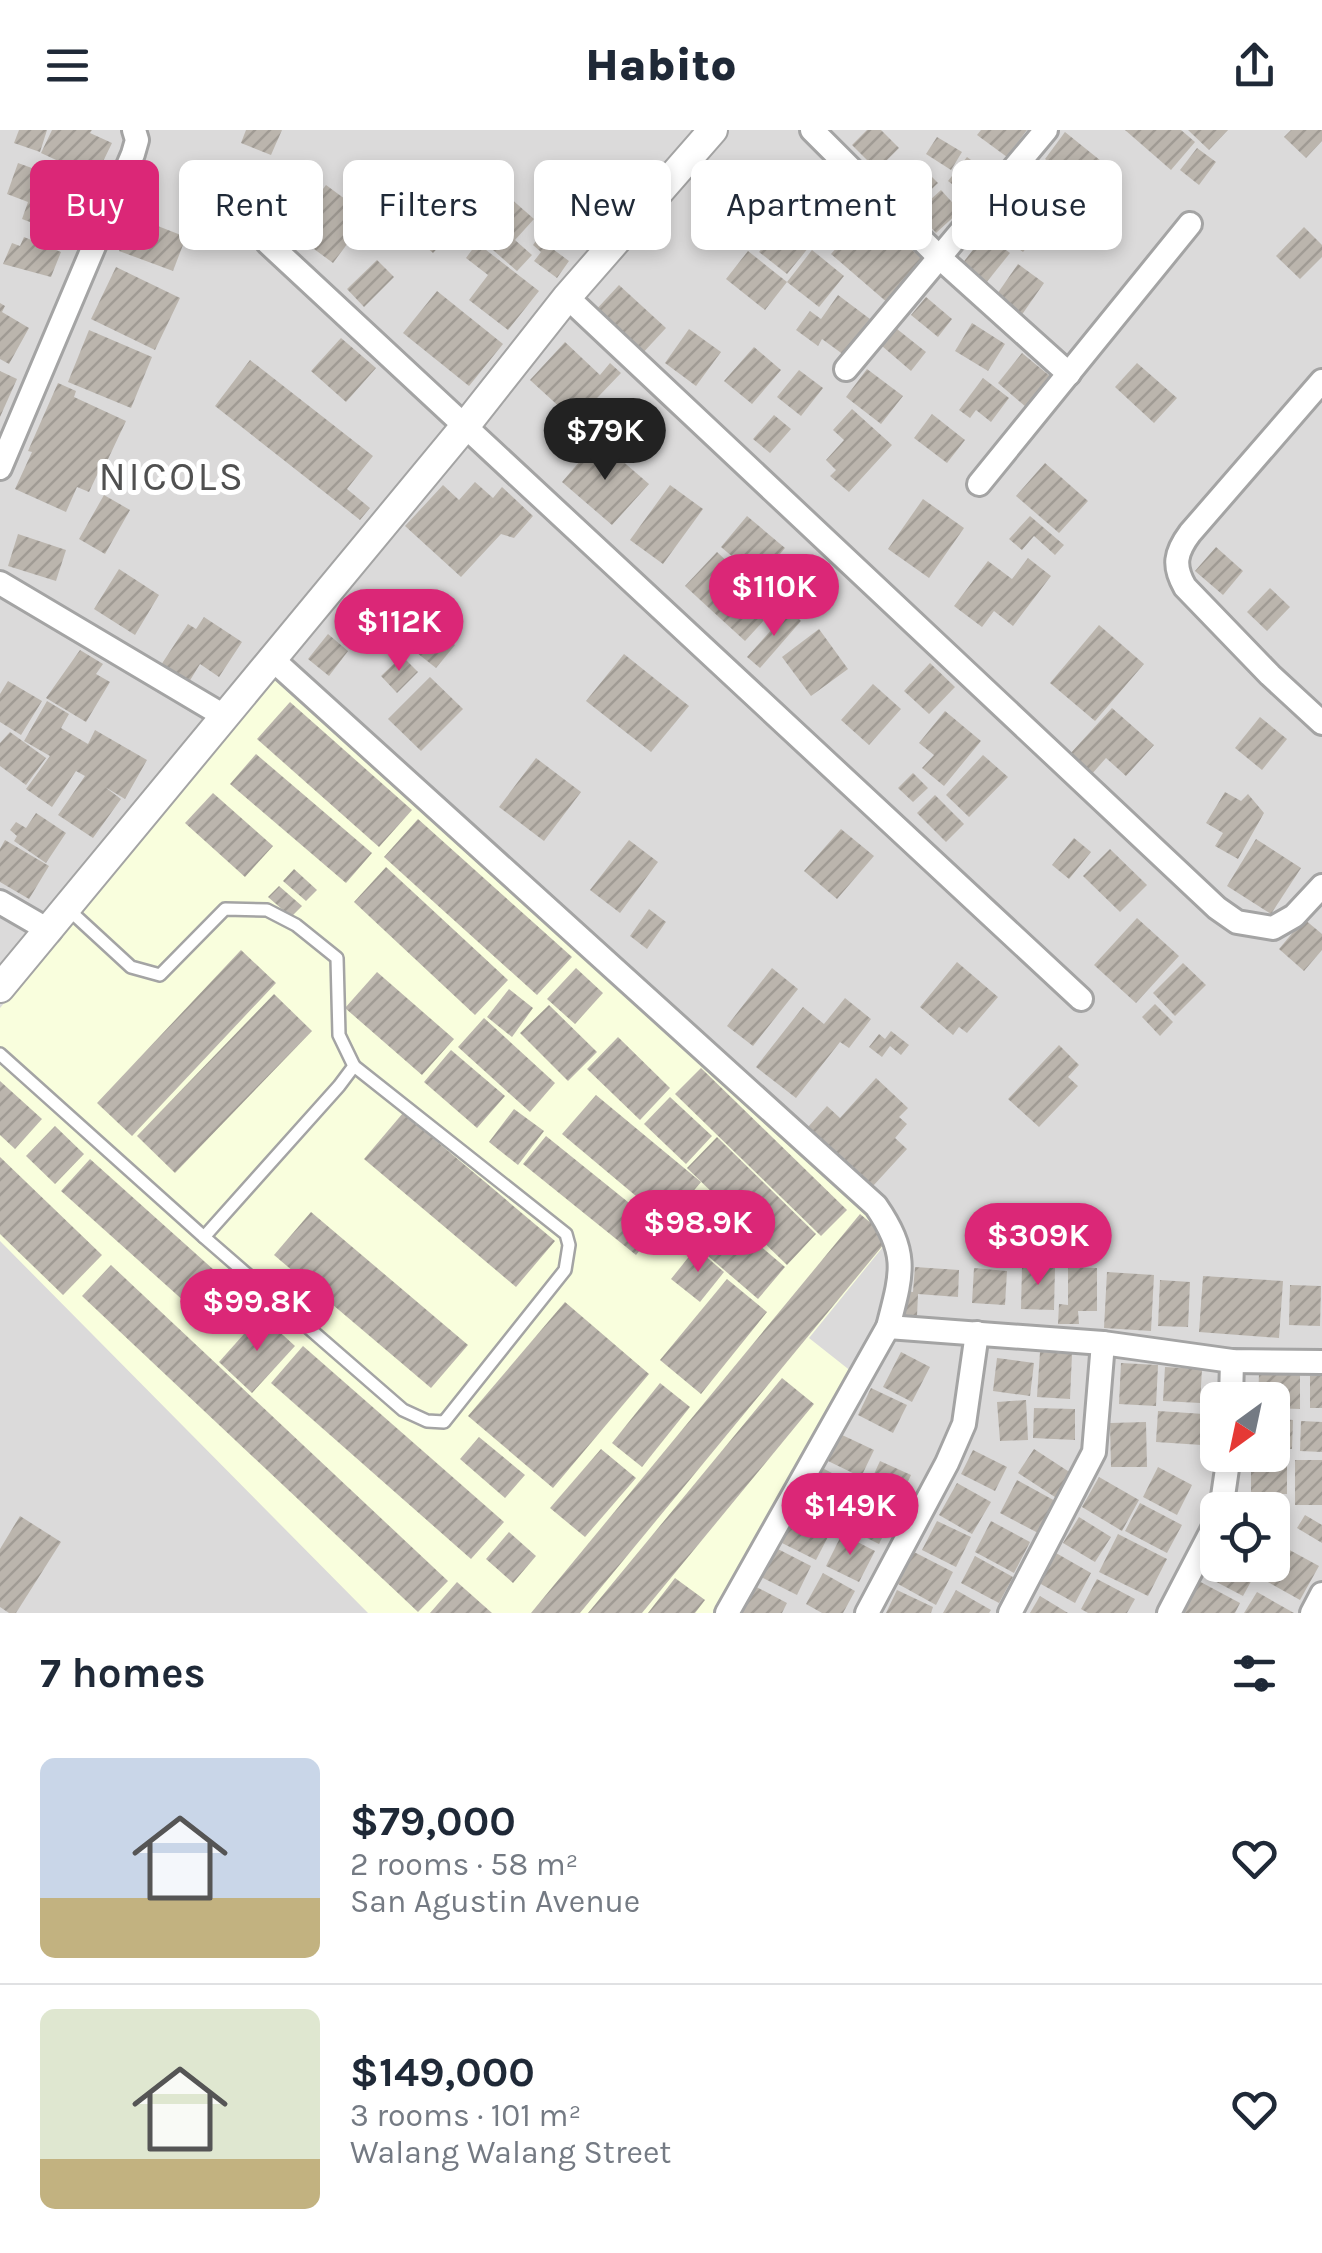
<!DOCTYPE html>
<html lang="en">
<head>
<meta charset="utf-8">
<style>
  :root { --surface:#fff; --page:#f6f6f7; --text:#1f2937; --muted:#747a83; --line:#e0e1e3; --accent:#db2777 }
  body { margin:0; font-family:Karla,sans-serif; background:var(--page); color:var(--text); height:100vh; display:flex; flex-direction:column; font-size:38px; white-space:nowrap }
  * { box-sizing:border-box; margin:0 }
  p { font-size:32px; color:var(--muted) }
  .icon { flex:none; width:55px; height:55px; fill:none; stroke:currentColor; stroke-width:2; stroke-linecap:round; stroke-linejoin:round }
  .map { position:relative; height:1483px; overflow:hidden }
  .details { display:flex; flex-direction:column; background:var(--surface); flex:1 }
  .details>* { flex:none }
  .guide { position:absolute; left:30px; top:30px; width:1262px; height:90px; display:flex; gap:20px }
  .needle { width:65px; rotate:213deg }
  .buttons { position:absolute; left:1200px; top:1252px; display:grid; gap:20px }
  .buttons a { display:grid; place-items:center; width:90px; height:90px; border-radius:15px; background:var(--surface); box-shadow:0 5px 15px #0003; font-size:50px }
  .price { position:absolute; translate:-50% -85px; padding:0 22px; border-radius:35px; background:var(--accent); color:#fff; font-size:32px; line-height:65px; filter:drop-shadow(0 2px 5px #0008) }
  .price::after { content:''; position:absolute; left:50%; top:60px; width:30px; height:22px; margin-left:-15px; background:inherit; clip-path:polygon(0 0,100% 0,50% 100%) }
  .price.current { background:#222; color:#fff }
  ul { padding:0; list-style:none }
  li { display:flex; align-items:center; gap:30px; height:250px; padding:0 40px }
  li+li { border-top:2px solid var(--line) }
  li span { display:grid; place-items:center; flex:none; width:280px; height:200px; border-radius:15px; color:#555 }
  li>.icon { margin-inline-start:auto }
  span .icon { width:120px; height:120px; fill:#fffc; stroke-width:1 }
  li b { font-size:42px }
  h2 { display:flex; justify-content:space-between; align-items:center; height:120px; padding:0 40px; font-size:42px }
  .pill { padding:0 35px; border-radius:15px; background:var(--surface); box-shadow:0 5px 15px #0003; font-size:35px; line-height:90px }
  .pill.current { background:var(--accent); color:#fff }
  header { display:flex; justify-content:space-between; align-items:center; height:130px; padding:0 40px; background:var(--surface); font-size:45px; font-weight:800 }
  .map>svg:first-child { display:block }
  .residential { fill:#dbdada; fill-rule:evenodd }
  .education { fill:#f9fedd }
  .building { fill:url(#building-hatch) }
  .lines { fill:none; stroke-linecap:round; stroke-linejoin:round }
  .service-casing { stroke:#a4a4a4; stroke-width:16 }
  .minor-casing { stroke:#a4a4a4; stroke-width:28 }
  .tertiary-casing { stroke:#a4a4a4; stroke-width:32 }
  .service { stroke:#fff; stroke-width:11 }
  .minor { stroke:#fff; stroke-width:22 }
  .tertiary { stroke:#fff; stroke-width:28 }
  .labels { text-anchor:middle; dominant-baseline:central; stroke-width:10; stroke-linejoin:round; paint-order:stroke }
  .neighbourhood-label { font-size:40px; letter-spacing:2.5px; fill:#505050; stroke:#fff }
</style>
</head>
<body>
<header><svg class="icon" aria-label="menu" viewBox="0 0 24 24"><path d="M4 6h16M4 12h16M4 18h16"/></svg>Habito<svg class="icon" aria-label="share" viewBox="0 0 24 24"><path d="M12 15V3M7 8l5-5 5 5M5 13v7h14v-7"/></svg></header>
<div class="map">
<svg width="1322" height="1483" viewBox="0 0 1322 1483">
  <defs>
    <pattern id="building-hatch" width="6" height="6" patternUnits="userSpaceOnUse" patternTransform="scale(2.5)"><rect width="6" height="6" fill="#bbb5ad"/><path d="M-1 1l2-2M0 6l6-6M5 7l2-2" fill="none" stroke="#a09b94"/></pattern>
  </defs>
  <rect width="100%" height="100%" fill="#eeece4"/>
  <path class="residential" d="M0 0H1322V1483H0ZM1218 1270H1272V1325H1218ZM1218 1380H1272V1435H1218Z"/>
  <path class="education" d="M279 545 891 1107 809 1208 852 1242 718 1483H368L0 1111V878Z"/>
  <g class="building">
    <path d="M19 0H47L40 22 14 13Z"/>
    <path d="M52 0H92L90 3 112 13 95 48 41 23Z"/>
    <path d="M246 0H282L271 25 241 13Z"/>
    <path d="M867 0H881L899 18 877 40 852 15Z"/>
    <path d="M981 0H1027L1007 27 977 5Z"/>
    <path d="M1125 0H1181L1195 12 1171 40Z"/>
    <path d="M1188 0H1228L1209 20Z"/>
    <path d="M1291 0H1322V11L1306 28 1284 7Z"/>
    <path d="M1065 2 1101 31 1081 57 1045 29Z"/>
    <path d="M937 7 962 22 951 40 926 24Z"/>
    <path d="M1197 18 1216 32 1199 55 1180 40Z"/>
    <path d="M967 27 987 42 969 67 948 51Z"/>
    <path d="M18 33 76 54 59 103 22 89 28 72 7 64Z"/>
    <path d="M919 34 938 53 918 72 900 53Z"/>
    <path d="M819 36 862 73 821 119 778 82Z"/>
    <path d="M1044 39 1069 62 1044 91 1018 69Z"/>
    <path d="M326 55 368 86 333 133 291 102Z"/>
    <path d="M941 60 960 81 936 103 917 82Z"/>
    <path d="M489 62 503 74 509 67 534 89 515 110 532 125 517 141 461 92Z"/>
    <path d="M429 72 457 97 433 123 406 99Z"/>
    <path d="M1011 74 1042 99 1023 122 992 98Z"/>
    <path d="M868 82 926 132 889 174 831 124Z"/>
    <path d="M380 83 402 98 391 115 369 100Z"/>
    <path d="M545 83 572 96 562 115 536 102Z"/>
    <path d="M132 86 186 107 173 141 119 121Z"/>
    <path d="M781 95 809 117 787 144 759 122Z"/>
    <path d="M1304 97 1322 115V127L1300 149 1276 126Z"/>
    <path d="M985 104 1010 123 986 153 962 134Z"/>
    <path d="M24 107 61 122 51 147 3 134 12 113 20 116Z"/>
    <path d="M538 108 569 131 557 148 534 131 541 122 533 115Z"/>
    <path d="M477 113 539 161 508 200 469 170 488 145 466 128Z"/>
    <path d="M812 120 844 146 819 177 787 152Z"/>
    <path d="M748 121 787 152 765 180 726 149Z"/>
    <path d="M377 130 394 147 364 177 347 159Z"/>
    <path d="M1018 134 1044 153 1021 186 995 167Z"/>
    <path d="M116 137 180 168 155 220 91 189Z"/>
    <path d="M619 155 666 198 640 226 593 183Z"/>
    <path d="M437 161 503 214 469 256 403 203Z"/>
    <path d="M838 165 870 189 844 225 822 209 818 216 796 200 810 181 821 189Z"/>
    <path d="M926 167 952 189 938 207 911 185Z"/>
    <path d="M0 173 5 176 2 182 29 198 9 234 0 229Z"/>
    <path d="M972 193 1005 214 988 241 955 221Z"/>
    <path d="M689 199 721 222 696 256 665 233Z"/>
    <path d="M897 199 926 222 911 241 882 216Z"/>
    <path d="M89 200 152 227 131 278 68 252Z"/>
    <path d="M341 208 376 238 346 272 311 241Z"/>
    <path d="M565 212 600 245 610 233 621 243 575 291 530 250Z"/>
    <path d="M754 217 781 240 752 274 724 251Z"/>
    <path d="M1022 223 1051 247 1026 277 998 253Z"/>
    <path d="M250 230 373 326 347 359 370 378 360 390 215 276Z"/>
    <path d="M1137 233 1177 268 1154 293 1115 257Z"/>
    <path d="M867 239 903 266 881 294 846 267Z"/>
    <path d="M799 240 823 258 801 286 777 267Z"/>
    <path d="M0 241 17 249 0 287Z"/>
    <path d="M983 248 1009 268 991 292 976 280 970 288 959 280Z"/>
    <path d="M58 253 76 261 74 267 126 291 101 344 98 343 89 362 77 357 66 382 15 359 32 322 28 321Z"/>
    <path d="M852 279 892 315 849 362 830 346 836 340 826 330 844 310 833 300Z"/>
    <path d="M932 284 965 310 947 333 914 308Z"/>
    <path d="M774 285 791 299 770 323 753 309Z"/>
    <path d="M598 310 649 354 612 395 562 352Z"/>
    <path d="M1045 333 1088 371 1059 403 1016 366Z"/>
    <path d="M475 352 493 368 502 357 533 386 514 408 501 404 461 447 405 396 443 355 459 370Z"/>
    <path d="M670 355 703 379 663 434 630 410Z"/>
    <path d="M104 365 130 380 105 424 79 409Z"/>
    <path d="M923 369 964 398 929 448 888 419Z"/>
    <path d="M747 386 785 418 759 449 721 417Z"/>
    <path d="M1030 386 1064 415 1055 425 1034 406 1022 420 1009 409Z"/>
    <path d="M18 404 66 420 56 451 8 436Z"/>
    <path d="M1216 417 1243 441 1223 465 1195 441Z"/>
    <path d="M717 422 776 477 745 511 685 456Z"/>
    <path d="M1028 428 1051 446 1013 496 994 481 982 497 954 476 988 431 1012 449Z"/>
    <path d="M119 439 159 465 135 505 94 479Z"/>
    <path d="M782 447 798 461 783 477 767 463Z"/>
    <path d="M1270 458 1290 477 1267 501 1247 482Z"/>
    <path d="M789 480 801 491 760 538 747 527Z"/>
    <path d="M204 487 242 512 219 547 200 534 189 552 161 535 188 494 196 499Z"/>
    <path d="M425 491 455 515 436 538 407 515Z"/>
    <path d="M1099 495 1144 534 1095 591 1050 553Z"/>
    <path d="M819 499 848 539 811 566 782 527Z"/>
    <path d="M328 504 348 521 329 546 308 529Z"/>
    <path d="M80 520 103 534 96 544 110 552 86 592 46 568Z"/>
    <path d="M624 524 689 576 651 622 586 571Z"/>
    <path d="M402 526 418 542 397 563 381 546Z"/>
    <path d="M930 533 955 557 929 584 904 561Z"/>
    <path d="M430 547 463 579 421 621 388 589Z"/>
    <path d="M8 551 42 571 21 605 0 592V564Z"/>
    <path d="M873 554 901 579 869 615 841 590Z"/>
    <path d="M47 571 69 584 61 598 88 614 95 600 147 630 125 669 105 657 121 669 93 708 58 685 85 646 76 641 52 677 26 659 50 626 24 611Z"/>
    <path d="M290 572 412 680 379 717 257 609Z"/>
    <path d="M1112 578 1154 615 1126 646 1106 628 1091 645 1069 625Z"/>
    <path d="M945 581 981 611 944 656 922 638 934 625 919 613Z"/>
    <path d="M1260 587 1287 609 1262 640 1235 618Z"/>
    <path d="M10 602 46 628 26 655 0 636V613Z"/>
    <path d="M256 624 372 723 346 753 230 654Z"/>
    <path d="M983 625 1008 647 969 687 946 665Z"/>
    <path d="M536 628 581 662 544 711 499 677Z"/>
    <path d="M913 643 928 658 913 672 898 658Z"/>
    <path d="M1225 662 1241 671 1248 664 1264 683 1238 729 1215 716 1223 703 1206 693Z"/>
    <path d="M213 663 273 716 245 747 185 693Z"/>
    <path d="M935 665 964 694 946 712 917 683Z"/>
    <path d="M36 683 66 703 46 733 14 711 17 706 10 700 16 692 26 698Z"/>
    <path d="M418 689 572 827 537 865 384 727Z"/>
    <path d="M841 699 874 726 837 769 804 741Z"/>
    <path d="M1074 708 1091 722 1069 749 1052 735Z"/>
    <path d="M1256 709 1301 738 1271 784 1227 756Z"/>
    <path d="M5 710 49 736 29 769 0 752V719Z"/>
    <path d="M629 710 658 732 620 783 590 760Z"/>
    <path d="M1110 719 1147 755 1120 782 1083 746Z"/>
    <path d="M386 737 508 850 475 885 354 772Z"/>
    <path d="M294 739 317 760 306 771 283 751Z"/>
    <path d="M279 756 302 776 291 787 268 767Z"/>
    <path d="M649 779 666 792 647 819 630 806Z"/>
    <path d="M1137 788 1179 826 1136 873 1094 835Z"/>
    <path d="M1304 789 1322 804V820L1304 841 1279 819Z"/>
    <path d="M241 820 276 853 132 1006 97 973Z"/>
    <path d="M957 832 998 867 967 903 959 897 953 905 920 877Z"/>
    <path d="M1183 833 1206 855 1175 886 1153 863Z"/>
    <path d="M576 838 603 863 575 894 547 869Z"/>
    <path d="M772 838 798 859 753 916 727 896Z"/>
    <path d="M377 842 454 909 422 945 345 878Z"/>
    <path d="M509 859 533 878 512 907 487 887Z"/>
    <path d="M274 864 312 901 175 1043 137 1006Z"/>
    <path d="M845 868 871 889 849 918 840 912 796 968 756 937 803 877 824 894Z"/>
    <path d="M1155 874 1173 892 1160 906 1142 887Z"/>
    <path d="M549 875 597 922 568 951 520 903Z"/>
    <path d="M484 888 555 953 530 982 458 917Z"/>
    <path d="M891 901 909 915 901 925 890 916 882 927 869 917 879 904 885 909Z"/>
    <path d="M618 907 670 958 640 990 587 939Z"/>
    <path d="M1059 915 1079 935 1068 947 1078 956 1039 997 1008 969Z"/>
    <path d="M451 920 505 966 477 998 424 952Z"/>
    <path d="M701 938 847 1080 821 1106 675 964Z"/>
    <path d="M876 948 908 978 899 987 907 994 895 1008 907 1019 873 1056 808 997 827 976 840 988Z"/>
    <path d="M0 951 42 989 15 1019 0 1005Z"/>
    <path d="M596 965 701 1052 667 1092 562 1004Z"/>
    <path d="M670 967 712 1006 686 1034 644 994Z"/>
    <path d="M514 979 544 1001 518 1035 489 1012Z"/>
    <path d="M403 983 555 1111 516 1157 364 1029Z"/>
    <path d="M55 996 84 1024 55 1054 26 1026Z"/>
    <path d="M546 1006 659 1097 636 1125 523 1034Z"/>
    <path d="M717 1007 816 1104 787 1135 687 1038Z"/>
    <path d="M0 1027 102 1125 63 1165 0 1104Z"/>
    <path d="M90 1029 243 1166 214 1198 61 1061Z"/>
    <path d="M707 1071 785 1137 758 1169 680 1102Z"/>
    <path d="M311 1082 468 1215 431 1258 274 1125Z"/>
    <path d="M860 1084 889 1108 580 1483H531Z"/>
    <path d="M696 1118 724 1142 700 1172 671 1149Z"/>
    <path d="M111 1135 448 1451 418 1482 82 1166Z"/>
    <path d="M915 1137 959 1140 958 1167 918 1164 917 1186 905 1185 906 1161 913 1162Z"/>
    <path d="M1022 1137 1055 1138 1054 1180 1021 1179Z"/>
    <path d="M1068 1137 1097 1138V1181H1078L1079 1194H1058L1059 1174 1068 1175Z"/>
    <path d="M974 1138 1007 1141 1005 1175 972 1173Z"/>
    <path d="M1107 1142 1154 1145 1151 1201 1104 1198Z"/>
    <path d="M1203 1146 1283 1151 1279 1208 1199 1202Z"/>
    <path d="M727 1149 767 1182 701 1264 660 1230Z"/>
    <path d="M1160 1150 1190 1152 1188 1197 1158 1196Z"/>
    <path d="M1290 1155 1321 1156 1320 1196 1289 1195Z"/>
    <path d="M565 1172 649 1244 553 1358 468 1286Z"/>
    <path d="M261 1185 295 1216 252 1263 219 1232Z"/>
    <path d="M303 1216 504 1392 471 1429 271 1253Z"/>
    <path d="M901 1222 930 1237 912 1272 883 1257Z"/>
    <path d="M1040 1222 1072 1224 1070 1269 1037 1267Z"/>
    <path d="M997 1228 1034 1233 1030 1266 993 1261Z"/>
    <path d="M1121 1233 1158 1235 1156 1276 1119 1274Z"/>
    <path d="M1165 1237 1202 1239 1200 1273 1163 1271Z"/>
    <path d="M1259 1244 1300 1245V1279L1272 1278V1270H1258Z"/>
    <rect x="1310" y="1246" width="12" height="32"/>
    <path d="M782 1248 814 1274 642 1483H588Z"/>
    <path d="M660 1253 690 1277 642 1337 612 1313Z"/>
    <path d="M871 1258 907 1275 893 1303 858 1285Z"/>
    <path d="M1026 1270 1028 1310 1000 1311 997 1272Z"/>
    <path d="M1034 1278 1075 1279V1310L1033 1308Z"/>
    <path d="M1158 1281 1204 1284 1202 1315 1156 1312Z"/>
    <path d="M1272 1288 1293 1290 1292 1319 1272 1318Z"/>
    <path d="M1301 1291 1322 1292V1322L1300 1321Z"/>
    <path d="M1146 1292 1147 1337H1111L1110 1293Z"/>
    <path d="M840 1304 874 1320 861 1347 828 1331Z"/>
    <path d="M479 1307 525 1345 505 1368 460 1329Z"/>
    <path d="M601 1319 636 1348 585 1407 550 1378Z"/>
    <path d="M1034 1319 1074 1345 1058 1369 1018 1343Z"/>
    <path d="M973 1320 1007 1337 995 1361 961 1344Z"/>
    <rect x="1295" y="1330" width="27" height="45"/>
    <path d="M880 1331 911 1345 900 1369 869 1355Z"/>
    <rect x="1251" y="1333" width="36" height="31"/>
    <path d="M817 1335 852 1354 832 1391 797 1372Z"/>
    <path d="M1158 1337 1192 1355 1177 1385 1143 1367Z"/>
    <path d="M1099 1347 1139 1370 1122 1401 1082 1377Z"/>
    <path d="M1017 1350 1057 1372 1040 1404 1000 1383Z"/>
    <path d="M957 1353 991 1372 972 1404 939 1385Z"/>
    <path d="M863 1359 898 1377 879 1414 843 1396Z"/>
    <path d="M1140 1373 1182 1395 1167 1423 1125 1401Z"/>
    <path d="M797 1384 831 1401 816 1430 782 1413Z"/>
    <path d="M1305 1385 1322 1395V1413L1297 1398Z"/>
    <path d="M20 1386 61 1412 16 1483H9L0 1477V1419Z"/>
    <path d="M1079 1387 1111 1407 1095 1432 1063 1413Z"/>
    <path d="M937 1391 971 1407 956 1437 922 1420Z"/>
    <path d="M991 1391 1030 1412 1014 1443 975 1422Z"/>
    <path d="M509 1402 536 1426 513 1453 486 1429Z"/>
    <path d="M842 1404 875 1421 859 1452 826 1436Z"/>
    <path d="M1118 1404 1167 1429 1148 1466 1099 1442Z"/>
    <path d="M774 1417 811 1436 797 1465 759 1446Z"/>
    <path d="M1284 1417 1319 1436 1300 1470 1266 1451Z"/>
    <path d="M914 1422 953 1442 936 1475 898 1454Z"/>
    <path d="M1056 1423 1091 1443 1075 1473 1039 1453Z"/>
    <path d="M975 1426 1013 1447 999 1473 961 1453Z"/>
    <path d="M1218 1428V1435H1260L1243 1466 1207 1447Z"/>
    <path d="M823 1443 855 1461 843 1483H822L806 1474Z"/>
    <path d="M675 1448 705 1470 695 1483H648Z"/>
    <path d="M1097 1449 1135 1469 1127 1483H1088L1081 1479Z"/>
    <path d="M1195 1449 1240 1473 1235 1483H1177Z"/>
    <path d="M457 1452 492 1483H430Z"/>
    <path d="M749 1453 787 1473 782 1483H734Z"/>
    <path d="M897 1460 933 1477 931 1483H886Z"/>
    <path d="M956 1460 991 1480 989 1483H943Z"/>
    <path d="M1257 1462 1294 1483H1244Z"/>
    <path d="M1040 1466 1068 1483H1030Z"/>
  </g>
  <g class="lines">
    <defs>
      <g id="service">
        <path d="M0 924 204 1107 339 956 354 936 339 905 337 828 296 795 267 780 225 779 160 845 131 837 68 779"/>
        <path d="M204 1107 403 1280 427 1291 444 1292 565 1140 569 1115 566 1104 354 936"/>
      </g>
      <g id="minor">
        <path d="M812 0 939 127 1069 244"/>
        <path d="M268 113 1081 869"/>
        <path d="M567 167 1217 778 1237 792 1273 798 1294 786 1322 756"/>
        <path d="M846 239 1046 0"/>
        <path d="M1322 251 1190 403C1175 423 1173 436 1185 457L1270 545 1322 593"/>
        <path d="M0 338 133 24 137 10 134 0"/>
        <path d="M979 354 1190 94"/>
        <path d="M0 453 224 586"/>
        <path d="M271 528 876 1076C909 1124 902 1143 888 1197L727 1483"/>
        <path d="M0 772 50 801"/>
        <path d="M888 1197 1103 1213 1232 1231 1322 1232"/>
        <path d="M1231 1270 1232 1231"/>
        <path d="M1221 1380 1229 1325"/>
        <path d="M867 1483 947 1333 964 1294 977 1203"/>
        <path d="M1010 1483 1094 1322 1103 1213"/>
        <path d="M1169 1483 1218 1389"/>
        <path d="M1312 1483 1322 1464"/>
      </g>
      <path id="tertiary" d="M0 858 466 295 567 167 713 0"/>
    </defs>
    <use href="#service" class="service-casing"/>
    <use href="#minor" class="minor-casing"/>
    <use href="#tertiary" class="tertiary-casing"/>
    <use href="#service" class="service"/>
    <use href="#minor" class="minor"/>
    <use href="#tertiary" class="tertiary"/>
  </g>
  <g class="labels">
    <g class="neighbourhood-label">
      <text x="172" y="346">NICOLS</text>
    </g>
  </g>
</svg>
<div class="buttons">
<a><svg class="needle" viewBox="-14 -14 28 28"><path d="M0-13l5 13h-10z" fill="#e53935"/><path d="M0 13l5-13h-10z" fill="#747a83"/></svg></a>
<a><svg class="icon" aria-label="locate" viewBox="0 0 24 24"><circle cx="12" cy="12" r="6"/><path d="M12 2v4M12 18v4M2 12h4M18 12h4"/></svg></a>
</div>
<b class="price current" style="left:605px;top:353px">$79K</b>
<b class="price" style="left:774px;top:509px">$110K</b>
<b class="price" style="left:399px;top:544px">$112K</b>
<b class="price" style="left:698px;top:1145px">$98.9K</b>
<b class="price" style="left:1038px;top:1158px">$309K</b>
<b class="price" style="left:257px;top:1224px">$99.8K</b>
<b class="price" style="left:850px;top:1428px">$149K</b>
<div class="guide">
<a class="pill current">Buy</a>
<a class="pill">Rent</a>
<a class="pill">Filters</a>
<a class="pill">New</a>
<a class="pill">Apartment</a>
<a class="pill">House</a>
</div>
</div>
<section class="details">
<h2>7 homes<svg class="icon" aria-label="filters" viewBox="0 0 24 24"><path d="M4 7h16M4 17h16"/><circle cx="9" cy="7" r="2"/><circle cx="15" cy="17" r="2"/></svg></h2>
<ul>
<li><span style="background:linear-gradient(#c9d6e8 70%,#c2b280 0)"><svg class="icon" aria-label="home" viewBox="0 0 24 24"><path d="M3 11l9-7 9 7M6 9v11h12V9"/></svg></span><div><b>$79,000</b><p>2 rooms · 58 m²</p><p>San Agustin Avenue</p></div><svg class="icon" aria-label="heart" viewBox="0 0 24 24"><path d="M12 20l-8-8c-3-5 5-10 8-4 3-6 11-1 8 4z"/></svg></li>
<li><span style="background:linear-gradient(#dfe7d0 75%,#c2b280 0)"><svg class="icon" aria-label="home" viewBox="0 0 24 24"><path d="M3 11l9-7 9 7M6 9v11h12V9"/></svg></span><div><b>$149,000</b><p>3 rooms · 101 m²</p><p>Walang Walang Street</p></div><svg class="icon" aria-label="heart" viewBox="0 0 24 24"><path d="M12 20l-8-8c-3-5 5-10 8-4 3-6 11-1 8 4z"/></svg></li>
</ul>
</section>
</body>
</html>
